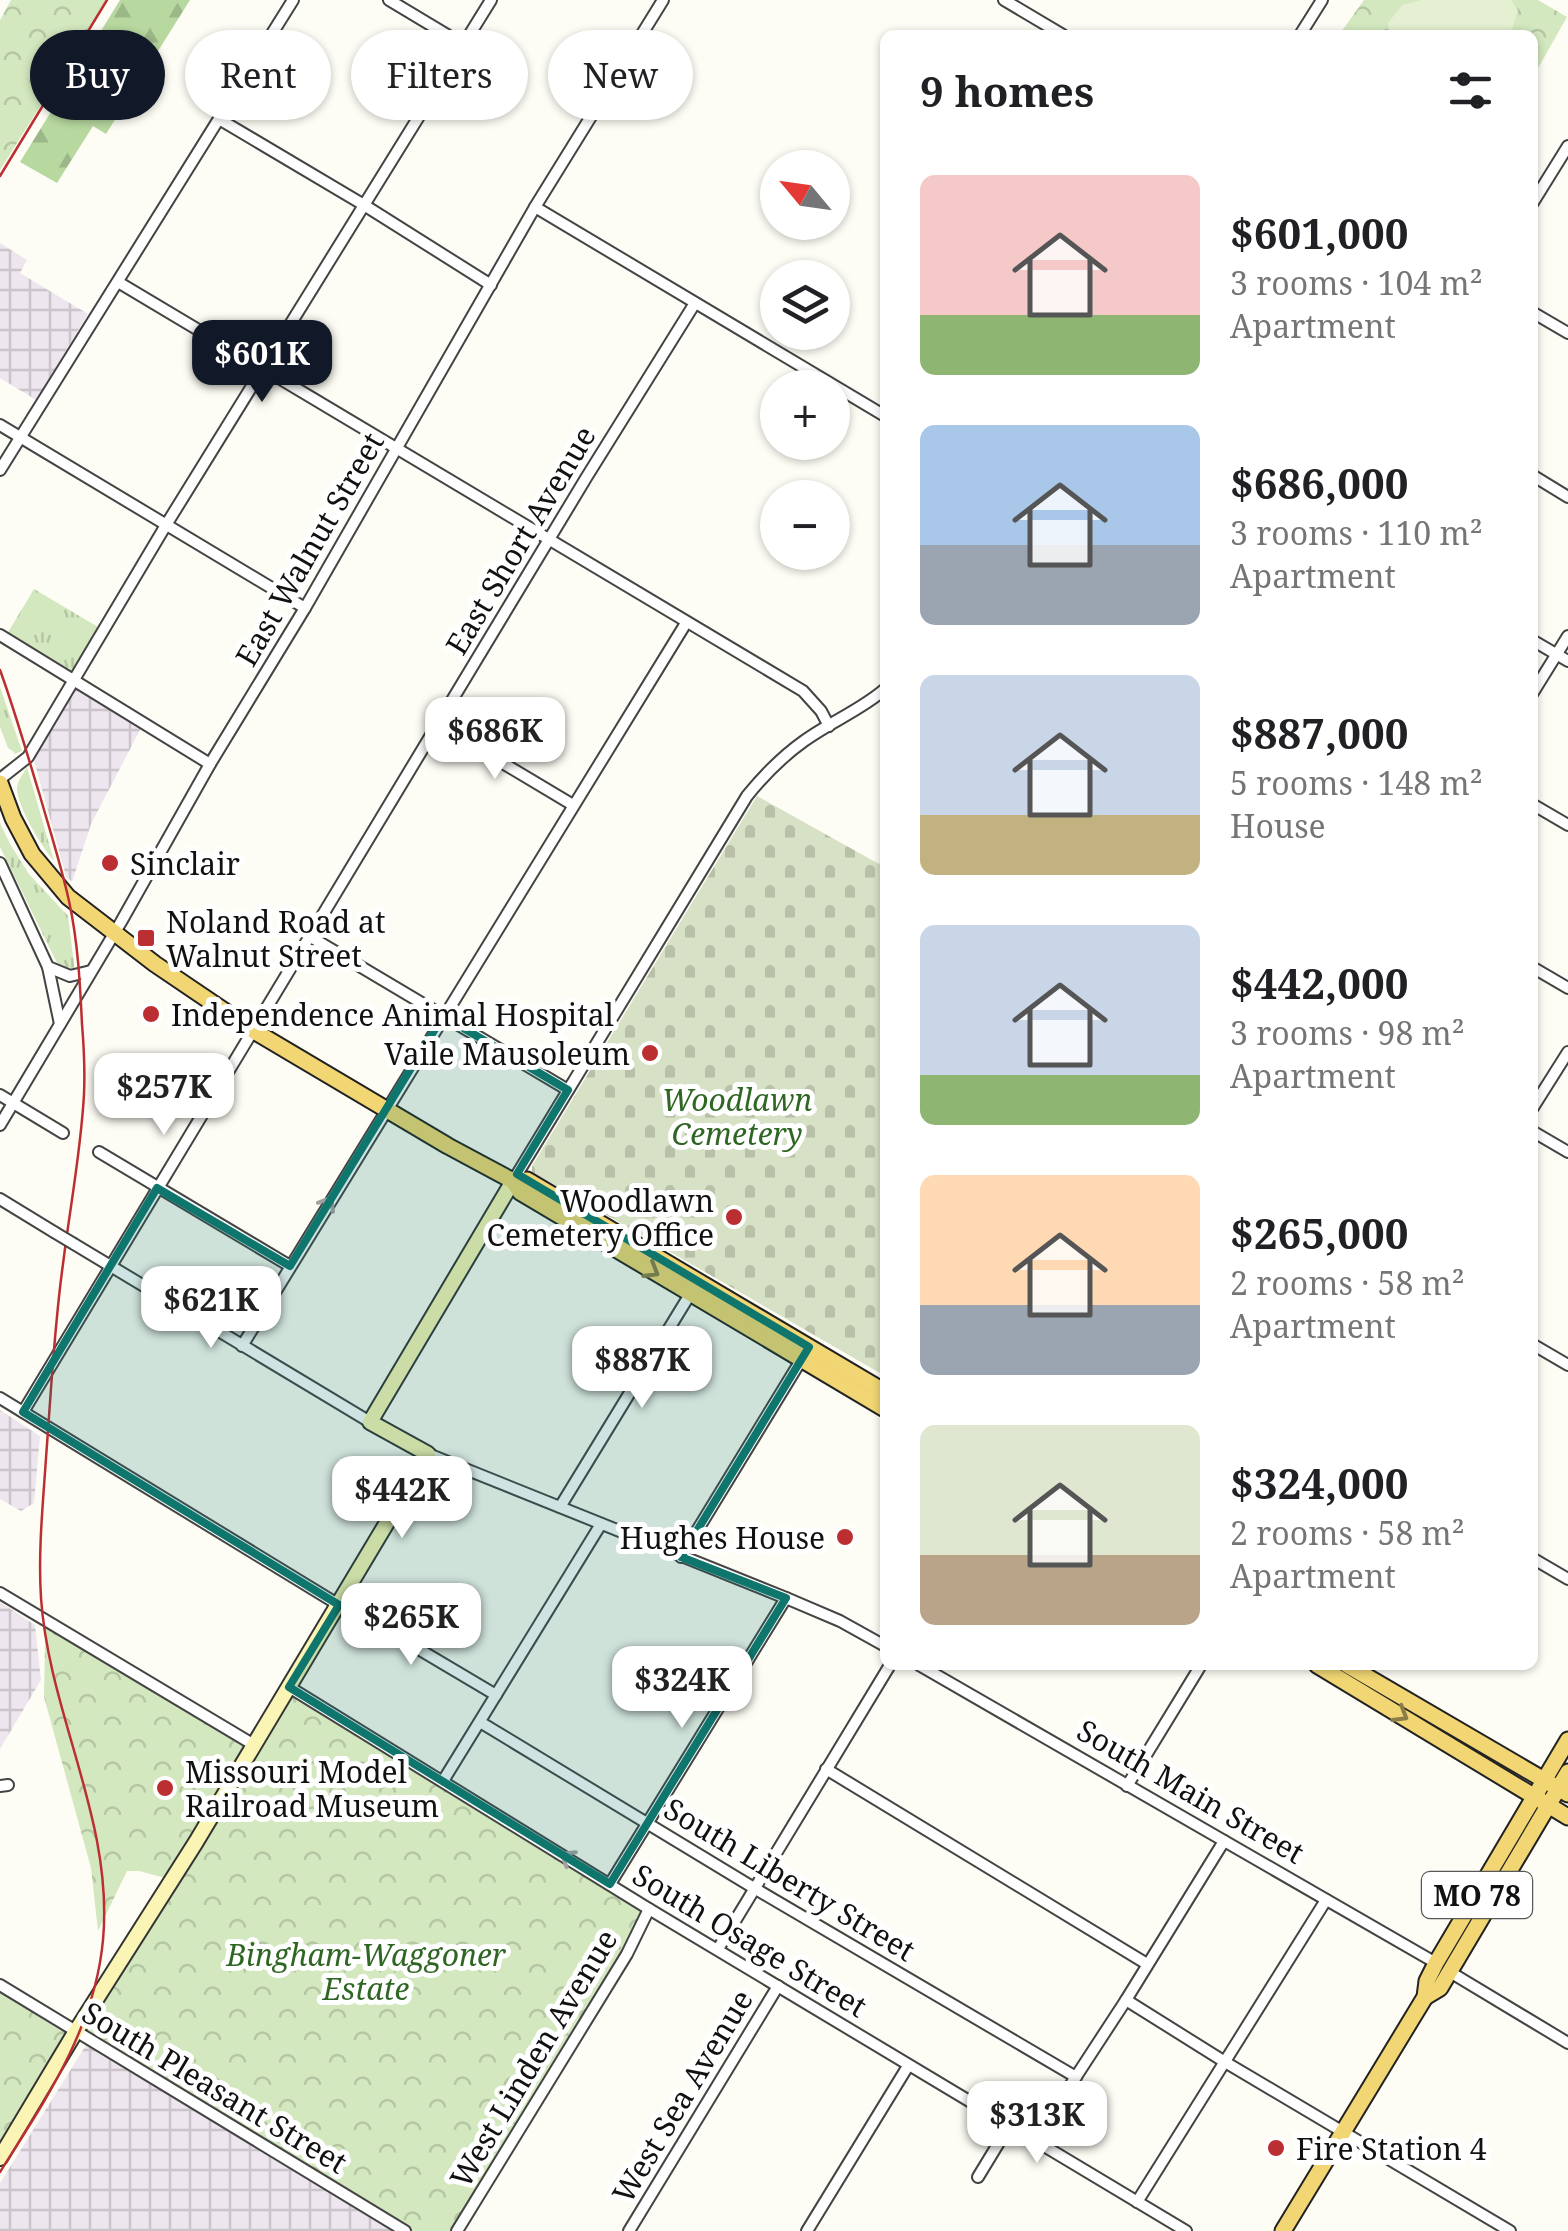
<!DOCTYPE html>
<html lang="en">
<head>
<meta charset="utf-8">
<style>
  :root { --surface:#fff; --page:#f6f6f6; --text:#202124; --muted:#757577; --accent:#111827 }
  body { margin:0; font-family:"Noto Serif",serif; background:var(--page); color:var(--text); height:100vh; display:flex; flex-direction:column; font-size:38px; white-space:nowrap }
  * { box-sizing:border-box; margin:0 }
  p { font-size:32px; color:var(--muted) }
  .icon { flex:none; width:55px; height:55px; fill:none; stroke:currentColor; stroke-width:2; stroke-linecap:round; stroke-linejoin:round }
  .map { position:relative; flex:1; overflow:hidden }
  .drawer { position:absolute; left:880px; top:30px; width:658px; height:1640px; display:flex; flex-direction:column; background:var(--surface); border-radius:15px; box-shadow:0 2px 8px #0004 }
  .drawer>* { flex:none }
  .hud { position:absolute; left:30px; top:30px; width:700px; height:90px; display:flex; gap:20px }
  .needle { width:65px; rotate:299deg }
  .tools { position:absolute; left:760px; top:150px; display:grid; gap:20px }
  .tools a { display:grid; place-items:center; width:90px; height:90px; border-radius:50%; background:var(--surface); box-shadow:0 2px 8px #0004; font-size:50px }
  .price { position:absolute; translate:-50% -85px; padding:0 22px; border-radius:20px; background:#fff; color:#222; font-size:32px; line-height:65px; filter:drop-shadow(0 2px 5px #0008) }
  .price::after { content:''; position:absolute; left:50%; top:60px; width:30px; height:22px; margin-left:-15px; background:inherit; clip-path:polygon(0 0,100% 0,50% 100%) }
  .price.active { background:var(--accent); color:#fff }
  ul { padding:0; list-style:none }
  li { display:flex; align-items:center; gap:30px; height:250px; padding:0 40px }
  li span { display:grid; place-items:center; flex:none; width:280px; height:200px; border-radius:15px; color:#555 }
  li>.icon { margin-inline-start:auto }
  span .icon { width:120px; height:120px; fill:#fffc; stroke-width:1 }
  li b { font-size:42px }
  h2 { display:flex; justify-content:space-between; align-items:center; height:120px; padding:0 40px; font-size:42px }
  .chip { padding:0 35px; border-radius:45px; background:var(--surface); box-shadow:0 2px 8px #0004; font-size:35px; line-height:90px }
  .chip.active { background:var(--accent); color:#fff }
  .map>svg:first-child { display:block }
  .industrial { fill:url(#industrial-grid) }
  .grass { fill:url(#grass-tufts) }
  .forest { fill:url(#forest-firs) }
  .cemetery { fill:url(#cemetery-stones) }
  .park { fill:url(#park-crowns) }
  .pitch { fill:#e4f0d1 }
  .lines { fill:none; stroke-linecap:round; stroke-linejoin:round }
  .street-casing { stroke:#444; stroke-width:14 }
  .secondary-casing { stroke:#333; stroke-width:18 }
  .primary-casing { stroke:#222; stroke-width:19 }
  .street { stroke:#fff; stroke-width:10 }
  .secondary { stroke:#faf5b4; stroke-width:14 }
  .primary { stroke:#f1d673; stroke-width:15 }
  .rail { stroke:#bb2f32; stroke-width:2.5 }
  .street-bridge-casing { stroke:#444; stroke-width:14; stroke-linecap:butt }
  .street-bridge { stroke:#fff; stroke-width:10 }
  .oneway { stroke:#a0a0a0 }
  .oneway2 { stroke:#8c7d47 }
  .marked { fill:#0f766e; fill-opacity:0.2; stroke:#0f766e; stroke-width:8; stroke-linejoin:round }
  .poi-dot { fill:#bb2f32; stroke:#fff; stroke-width:4 }
  .labels { text-anchor:middle; dominant-baseline:central; stroke-width:10; stroke-linejoin:round; paint-order:stroke }
  .shield { fill:#fff; stroke:#585858; stroke-width:2.5 }
  .shield-label { font-size:28px; font-weight:bold; fill:#111 }
  .street-label { font-size:30px; fill:#111; stroke:#fff }
  .poi-label { font-size:30px; fill:#111; stroke:#fff; text-anchor:start }
  .park-label { font-size:30px; font-style:italic; fill:#2f6623; stroke:#fff }
</style>
</head>
<body>
<div class="map">
<svg width="1568" height="2231" viewBox="0 0 1568 2231">
  <defs>
    <pattern id="industrial-grid" width="8" height="8" patternUnits="userSpaceOnUse" patternTransform="scale(2.5)"><rect width="8" height="8" fill="#eee6ee"/><path d="M0 4h8M4 0v8" fill="none" stroke="#cbc4cb"/></pattern>
    <pattern id="grass-tufts" width="24" height="20" patternUnits="userSpaceOnUse" patternTransform="scale(2.5)"><rect width="24" height="20" fill="#d3e8bf"/><path d="M3 7l-1-3M5 7V3M7 7l1-3M15 17l-1-3M17 17v-4M19 17l1-3" fill="none" stroke="#b4c6a3"/></pattern>
    <pattern id="forest-firs" width="22" height="20" patternUnits="userSpaceOnUse" patternTransform="scale(2.5)"><rect width="22" height="20" fill="#b7d89f"/><path d="M5 1l3.5 6h-7zM16 11l3.5 6h-7z" fill="#9cb888"/></pattern>
    <pattern id="cemetery-stones" width="16" height="16" patternUnits="userSpaceOnUse" patternTransform="scale(2.5)"><rect width="16" height="16" fill="#d7e1c5"/><path d="M2 7V4a2 2 0 0 1 4 0v3zM10 15v-3a2 2 0 0 1 4 0v3z" fill="#b8c0a8"/></pattern>
    <pattern id="park-crowns" width="20" height="18" patternUnits="userSpaceOnUse" patternTransform="scale(2.5)"><rect width="20" height="18" fill="#d3e8bf"/><path d="M2 6a3 3 0 1 1 6 0M12 15a3 3 0 1 1 6 0" fill="none" stroke="#b4c6a3"/></pattern>
  </defs>
  <rect width="100%" height="100%" fill="#fefdf5"/>
  <g class="industrial">
    <path d="M0 243 27 260 20 273 88 314 36 400 0 378Z"/>
    <path d="M75 687 79 688 141 728 91 824 72 882 66 876 33 757Z"/>
    <path d="M0 1410 40 1436 34 1503 21 1511 0 1499Z"/>
    <path d="M0 1602 35 1625 41 1680 0 1749Z"/>
    <path d="M86 2045 392 2231H0V2183Z"/>
  </g>
  <g class="grass">
    <path d="M34 589 98 627 72 670H67L7 634Z"/>
    <path d="M0 687 22 751 14 754V752L8 748 0 727Z"/>
    <path d="M27 767 54 861C42 847 18 808 17 789 17 781 23 774 27 767Z"/>
    <path d="M0 823 10 844 29 874 68 916 75 972C67 973 62 969 57 963L0 847Z"/>
  </g>
  <path class="forest" d="M120 0H190L106 134 93 126 57 183 20 162Z"/>
  <path class="cemetery" d="M757 796 879 864 885 856V1376L532 1172V1166Z"/>
  <g class="park">
    <path d="M11 0H107L0 170V20Z"/>
    <path d="M1364 0H1538L1567 17 1533 77 1532 35H1339Z"/>
    <path d="M43 1618 253 1745 289 1687 649 1909 457 2231H405L76 2031 0 2154V1985L76 2030 169 1879 139 1871H127L98 1931 91 1868 44 1697 45 1640Z"/>
  </g>
  <path class="pitch" d="M1421 0H1511L1518 10 1513 27 1507 35H1389L1388 23 1402 5Z"/>
  <g class="lines">
    <defs>
      <g id="street">
        <path d="M389 0 464 45"/>
        <path d="M1004 0 1063 35"/>
        <path d="M1300 35 1322 0"/>
        <path d="M219 119 364 205 491 285"/>
        <path d="M1532 204 1568 146"/>
        <path d="M535 207 885 416"/>
        <path d="M118 282 803 691 821 711 829 726"/>
        <path d="M1532 312 1568 333"/>
        <path d="M0 425 305 608"/>
        <path d="M0 470 293 0"/>
        <path d="M1532 475 1568 497"/>
        <path d="M0 635 210 764"/>
        <path d="M1532 640 1568 661"/>
        <path d="M1532 694 1568 636"/>
        <path d="M439 725 573 805"/>
        <path d="M0 779 28 757 166 525 491 0"/>
        <path d="M1532 804 1568 825"/>
        <path d="M0 863 48 967 60 1024"/>
        <path d="M309 936 568 1090"/>
        <path d="M48 967 70 976 91 971"/>
        <path d="M1532 967 1568 988"/>
        <path d="M0 1095 63 1133"/>
        <path d="M1532 1109 1568 1052"/>
        <path d="M0 1125 121 922 210 764 305 608 535 207 663 0"/>
        <path d="M1532 1131 1568 1152"/>
        <path d="M99 1152 290 1266"/>
        <path d="M513 1181 747 796C764 775 783 756 804 741 830 722 861 710 885 689"/>
        <path d="M0 1199 54 1232"/>
        <path d="M74 1244 370 1422"/>
        <path d="M1532 1344 1568 1365"/>
        <path d="M242 1346 686 623"/>
        <path d="M0 1398 339 1605 346 1606 496 1695"/>
        <path d="M23 1412 586 478 695 303"/>
        <path d="M428 1454 786 1598 840 1621 885 1646"/>
        <path d="M560 1507 692 1291"/>
        <path d="M681 1557 803 1357"/>
        <path d="M1532 1558 1568 1579"/>
        <path d="M0 1593 254 1745"/>
        <path d="M919 1665 1436 1963"/>
        <path d="M289 1687 649 1909 1186 2231"/>
        <path d="M480 1722 754 1888 1076 2077"/>
        <path d="M826 1769 1147 1964"/>
        <path d="M443 1781 601 1524"/>
        <path d="M0 1786 8 1785"/>
        <path d="M1127 1786 1201 1665"/>
        <path d="M610 1884 786 1598"/>
        <path d="M718 1949 890 1665"/>
        <path d="M1450 1972 1568 2043"/>
        <path d="M0 1985 405 2231"/>
        <path d="M1126 2000 1225 2062 1510 2231"/>
        <path d="M1034 2141 1126 2000 1224 1841"/>
        <path d="M978 2177 1009 2126"/>
        <path d="M1137 2202 1326 1900"/>
        <path d="M457 2231 627 1954 649 1909"/>
        <path d="M629 2231 778 1986"/>
        <path d="M807 2231 908 2066"/>
      </g>
      <path id="secondary" d="M0 2158 76 2031 196 1842 428 1454 370 1422 513 1181"/>
      <g id="primary">
        <path d="M0 783 13 818 32 854 68 897 94 917 155 964 254 1031 448 1146 513 1181 520 1192 885 1409"/>
        <path d="M513 1181 527 1180 885 1392"/>
        <path d="M1317 1665 1568 1817"/>
        <path d="M1347 1665 1568 1794"/>
        <path d="M1425 1997 1440 1988 1568 1772"/>
        <path d="M1283 2231 1425 1997 1427 1981 1436 1963 1568 1740"/>
      </g>
    </defs>
    <use href="#street" class="street-casing"/>
    <use href="#secondary" class="secondary-casing"/>
    <use href="#primary" class="primary-casing"/>
    <use href="#street" class="street"/>
    <use href="#secondary" class="secondary"/>
    <use href="#primary" class="primary"/>
    <g class="rail">
      <path d="M0 176 107 0"/>
      <path d="M0 670C15 711 27 754 40 796 50 831 61 865 69 901 78 942 80 983 82 1024 84 1048 85 1071 84 1094 81 1151 70 1207 63 1264 54 1328 51 1393 46 1458 43 1504 38 1551 41 1598 49 1715 114 1821 103 1940 95 2028 46 2099 0 2172"/>
    </g>
    <defs>
      <path id="street-bridge" d="M54 1232 74 1244"/>
    </defs>
    <use href="#street-bridge" class="street-bridge-casing"/>
    <use href="#street-bridge" class="street-bridge"/>
  </g>
  <defs><path id="oneway-chevron" d="M-2-3.5L2.5 0L-2 3.5" fill="none" stroke-width="1.6" stroke-linecap="round" stroke-linejoin="round" transform="scale(2.5)"/></defs>
  <g class="oneway">
    <use href="#oneway-chevron" transform="translate(328 1203) rotate(-59)"/>
    <use href="#oneway-chevron" transform="translate(567 1857) rotate(-148)"/>
  </g>
  <g class="oneway2">
    <use href="#oneway-chevron" transform="translate(652 1271) rotate(31)"/>
    <use href="#oneway-chevron" transform="translate(1401 1715) rotate(31)"/>
  </g>
  <path class="marked" d="M443 1016 568 1090 517 1174 809 1347 681 1557 786 1598 610 1884 289 1687 339 1605 23 1412 157 1188 290 1266Z"/>
  <g class="poi-dot">
    <circle cx="110" cy="863" r="10"/>
    <rect x="136" y="928" width="20" height="20" rx="5"/>
    <circle cx="151" cy="1014" r="10"/>
    <circle cx="650" cy="1053" r="10"/>
    <circle cx="734" cy="1217" r="10"/>
    <circle cx="845" cy="1537" r="10"/>
    <circle cx="165" cy="1788" r="10"/>
    <circle cx="1276" cy="2148" r="10"/>
  </g>
  <g class="labels">
    <rect class="shield" x="1422" y="1872" width="110" height="46" rx="8"/>
    <g class="shield-label">
      <text x="1477" y="1895">MO 78</text>
    </g>
    <g class="street-label">
      <text transform="translate(520 540) rotate(-59)">East Short Avenue</text>
      <text transform="translate(309 549) rotate(-60)">East Walnut Street</text>
      <text transform="translate(1191 1791) rotate(30)">South Main Street</text>
      <text transform="translate(790 1879) rotate(31)">South Liberty Street</text>
      <text transform="translate(750 1940) rotate(31)">South Osage Street</text>
      <text transform="translate(533 2058) rotate(-59)">West Linden Avenue</text>
      <text transform="translate(215 2087) rotate(31)">South Pleasant Street</text>
      <text transform="translate(682 2096) rotate(-59)">West Sea Avenue</text>
    </g>
    <g class="poi-label">
      <text x="130" y="863">Sinclair</text>
      <text x="166" y="921">Noland Road at<tspan x="166" dy="34">Walnut Street</tspan></text>
      <text x="171" y="1014">Independence Animal Hospital</text>
      <text x="630" y="1053" text-anchor="end">Vaile Mausoleum</text>
      <text x="714" y="1200" text-anchor="end">Woodlawn<tspan x="714" dy="34">Cemetery Office</tspan></text>
      <text x="825" y="1537" text-anchor="end">Hughes House</text>
      <text x="185" y="1771">Missouri Model<tspan x="185" dy="34">Railroad Museum</tspan></text>
      <text x="1296" y="2148">Fire Station 4</text>
    </g>
    <g class="park-label">
      <text x="737" y="1099">Woodlawn<tspan x="737" dy="34">Cemetery</tspan></text>
      <text x="366" y="1954">Bingham-Waggoner<tspan x="366" dy="34">Estate</tspan></text>
    </g>
  </g>
</svg>
<div class="tools">
<a><svg class="needle" viewBox="-14 -14 28 28"><path d="M0-13l5 13h-10z" fill="#e53935"/><path d="M0 13l5-13h-10z" fill="#757577"/></svg></a>
<a><svg class="icon" aria-label="layers" viewBox="0 0 24 24"><path d="M12 4l9 5-9 5-9-5zM3 14l9 5 9-5"/></svg></a>
<a>+</a>
<a>−</a>
</div>
<b class="price active" style="left:262px;top:405px">$601K</b>
<b class="price" style="left:495px;top:782px">$686K</b>
<b class="price" style="left:164px;top:1138px">$257K</b>
<b class="price" style="left:211px;top:1351px">$621K</b>
<b class="price" style="left:642px;top:1411px">$887K</b>
<b class="price" style="left:402px;top:1541px">$442K</b>
<b class="price" style="left:411px;top:1668px">$265K</b>
<b class="price" style="left:682px;top:1731px">$324K</b>
<b class="price" style="left:1037px;top:2166px">$313K</b>
<div class="hud">
<a class="chip active">Buy</a>
<a class="chip">Rent</a>
<a class="chip">Filters</a>
<a class="chip">New</a>
</div>
<section class="drawer">
<h2>9 homes<svg class="icon" aria-label="filters" viewBox="0 0 24 24"><path d="M4 7h16M4 17h16"/><circle cx="9" cy="7" r="2"/><circle cx="15" cy="17" r="2"/></svg></h2>
<ul>
<li><span style="background:linear-gradient(#f6c9c9 70%,#8fb573 0)"><svg class="icon" aria-label="home" viewBox="0 0 24 24"><path d="M3 11l9-7 9 7M6 9v11h12V9"/></svg></span><div><b>$601,000</b><p>3 rooms · 104 m²</p><p>Apartment</p></div></li>
<li><span style="background:linear-gradient(#a9c7e8 60%,#9aa5b1 0)"><svg class="icon" aria-label="home" viewBox="0 0 24 24"><path d="M3 11l9-7 9 7M6 9v11h12V9"/></svg></span><div><b>$686,000</b><p>3 rooms · 110 m²</p><p>Apartment</p></div></li>
<li><span style="background:linear-gradient(#c9d6e8 70%,#c2b280 0)"><svg class="icon" aria-label="home" viewBox="0 0 24 24"><path d="M3 11l9-7 9 7M6 9v11h12V9"/></svg></span><div><b>$887,000</b><p>5 rooms · 148 m²</p><p>House</p></div></li>
<li><span style="background:linear-gradient(#c9d6e8 75%,#8fb573 0)"><svg class="icon" aria-label="home" viewBox="0 0 24 24"><path d="M3 11l9-7 9 7M6 9v11h12V9"/></svg></span><div><b>$442,000</b><p>3 rooms · 98 m²</p><p>Apartment</p></div></li>
<li><span style="background:linear-gradient(#ffd9b3 65%,#9aa5b1 0)"><svg class="icon" aria-label="home" viewBox="0 0 24 24"><path d="M3 11l9-7 9 7M6 9v11h12V9"/></svg></span><div><b>$265,000</b><p>2 rooms · 58 m²</p><p>Apartment</p></div></li>
<li><span style="background:linear-gradient(#dfe7d0 65%,#b9a48a 0)"><svg class="icon" aria-label="home" viewBox="0 0 24 24"><path d="M3 11l9-7 9 7M6 9v11h12V9"/></svg></span><div><b>$324,000</b><p>2 rooms · 58 m²</p><p>Apartment</p></div></li>
</ul>
</section>
</div>
</body>
</html>
